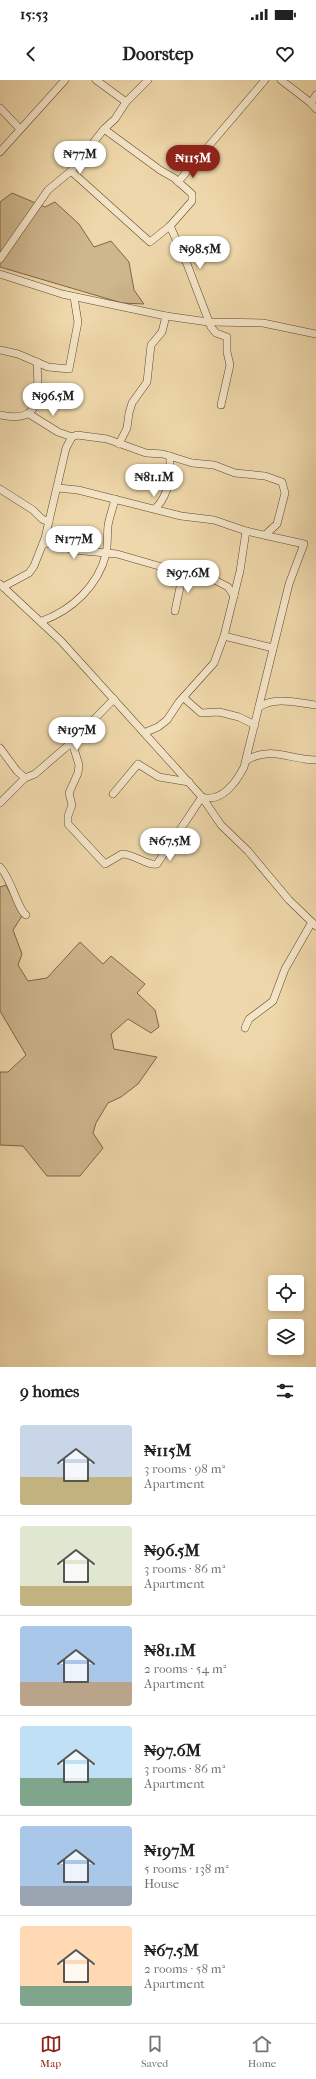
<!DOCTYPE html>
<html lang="en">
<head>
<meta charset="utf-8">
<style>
  :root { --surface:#fff; --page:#f2f2f2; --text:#202124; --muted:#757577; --line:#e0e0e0; --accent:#8f2418 }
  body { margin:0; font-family:"IM FELL French Canon",serif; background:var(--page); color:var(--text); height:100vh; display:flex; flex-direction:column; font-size:15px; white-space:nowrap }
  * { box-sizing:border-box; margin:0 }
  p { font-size:13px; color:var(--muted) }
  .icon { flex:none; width:22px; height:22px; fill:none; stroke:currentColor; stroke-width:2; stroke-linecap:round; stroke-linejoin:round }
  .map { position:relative; height:1287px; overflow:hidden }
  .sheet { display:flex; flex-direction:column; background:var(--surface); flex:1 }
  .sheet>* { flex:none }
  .tools { position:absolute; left:268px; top:1195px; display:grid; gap:8px }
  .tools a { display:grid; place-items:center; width:36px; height:36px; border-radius:4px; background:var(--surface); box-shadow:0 2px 6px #0003; font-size:20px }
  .price { position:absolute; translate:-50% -34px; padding:0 9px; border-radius:14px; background:#fff; color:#222; font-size:13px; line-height:26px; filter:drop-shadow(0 1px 2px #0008) }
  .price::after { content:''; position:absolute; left:50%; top:24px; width:12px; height:9px; margin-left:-6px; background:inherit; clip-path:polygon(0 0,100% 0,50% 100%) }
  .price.current { background:var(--accent); color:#fff }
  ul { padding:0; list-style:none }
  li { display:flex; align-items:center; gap:12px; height:100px; padding:0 20px }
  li+li { border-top:1px solid var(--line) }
  li span { display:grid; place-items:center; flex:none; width:112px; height:80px; border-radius:4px; color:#555 }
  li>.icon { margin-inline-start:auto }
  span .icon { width:48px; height:48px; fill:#fffc; stroke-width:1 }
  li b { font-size:17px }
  h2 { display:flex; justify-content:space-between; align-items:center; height:48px; padding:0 20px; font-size:17px }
  .status { display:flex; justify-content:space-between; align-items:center; height:28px; padding:0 20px; background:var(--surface); direction:ltr }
  .status svg { height:11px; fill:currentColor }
  header { display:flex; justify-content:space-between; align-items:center; height:52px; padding:0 20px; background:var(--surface); font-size:18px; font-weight:700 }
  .tabs { display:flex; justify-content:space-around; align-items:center; height:56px; border-top:1px solid var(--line); background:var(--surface); font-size:11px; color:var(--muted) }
  .tabs a { display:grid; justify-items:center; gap:2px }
  .tabs .current { color:var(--accent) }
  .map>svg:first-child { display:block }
  .green { fill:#ceb68d; stroke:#7f6647 }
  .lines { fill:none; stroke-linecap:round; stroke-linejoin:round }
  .minor-casing { stroke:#60462b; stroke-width:8 }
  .minor { stroke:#f4e5c8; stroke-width:7 }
</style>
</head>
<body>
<div class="status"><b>15:53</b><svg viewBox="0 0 49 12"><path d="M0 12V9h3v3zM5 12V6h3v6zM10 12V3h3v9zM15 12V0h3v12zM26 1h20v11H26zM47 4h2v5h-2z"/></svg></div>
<header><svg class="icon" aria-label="back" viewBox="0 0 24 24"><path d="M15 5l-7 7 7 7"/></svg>Doorstep<svg class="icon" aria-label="heart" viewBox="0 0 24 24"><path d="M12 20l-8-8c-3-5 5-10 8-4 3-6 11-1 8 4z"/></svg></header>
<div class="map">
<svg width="316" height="1287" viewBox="0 0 316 1287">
  <rect width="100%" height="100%" fill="#eed7aa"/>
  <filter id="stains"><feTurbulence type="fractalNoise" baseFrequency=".005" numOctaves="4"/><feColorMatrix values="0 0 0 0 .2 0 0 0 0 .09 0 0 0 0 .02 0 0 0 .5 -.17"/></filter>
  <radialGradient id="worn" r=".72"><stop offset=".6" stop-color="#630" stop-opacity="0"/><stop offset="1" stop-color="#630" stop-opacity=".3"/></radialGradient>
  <g class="green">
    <path d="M12 113 45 127 55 122 79 144 94 167 111 161 129 182 134 210 144 224 122 223 0 187V122Z"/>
    <path d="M6 805 22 836 13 850 22 874 18 885 28 901 47 898 80 862 103 884 111 876 145 904 137 913 155 930 159 947 151 953 128 939 111 954 114 969 157 977 138 1004 121 1017 108 1023 96 1043 93 1053 103 1068 80 1096H47L23 1066 0 1065V992H8L26 975 0 931V807Z"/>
  </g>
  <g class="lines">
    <defs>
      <g id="minor">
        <path d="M96 0 126 22"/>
        <path d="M281 0 311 23 316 29"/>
        <path d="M311 23 316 15"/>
        <path d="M0 28 20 49"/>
        <path d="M0 72 65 0"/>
        <path d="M71 91 150 162 170 146 192 121V114L174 98 160 90 104 49"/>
        <path d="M178 102 265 0"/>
        <path d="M170 146 187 184 211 247 216 253 227 257V272L230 285 221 325"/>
        <path d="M0 179 48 110 71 91 104 49 115 39 126 22 148 0"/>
        <path d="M0 194 62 214 166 236 208 242 263 243 316 254"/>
        <path d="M0 270 18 274 48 287 69 289 78 242 74 217"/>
        <path d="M29 334 58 352 72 357 77 355 107 359 146 373 163 374 192 383 214 385 235 393 265 396 282 402 285 413 277 444 265 455"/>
        <path d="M0 335C44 345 38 313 37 282"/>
        <path d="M119 364 127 348 129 333 132 323 147 302 151 265 162 252 166 236"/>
        <path d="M58 408 78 410 181 436 214 440 246 451 304 464 289 504 244 687C236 703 221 723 202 717L157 784C147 786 134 774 122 774L105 784 68 744V736L72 725 69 713 78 693 79 685 72 662"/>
        <path d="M0 409 33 430 42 439 49 442"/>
        <path d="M156 428C170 413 170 396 170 376"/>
        <path d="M43 464H52L74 470 117 474 183 493 213 499 228 507 234 516"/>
        <path d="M0 504 61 561 202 717 221 745 248 771 289 820 316 846"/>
        <path d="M3 507 29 493 34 486 45 458 66 368 72 357"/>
        <path d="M175 531 183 493"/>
        <path d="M42 541C72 530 98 506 106 474 108 465 107 455 108 446 109 438 113 428 115 419"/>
        <path d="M224 556 273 568"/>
        <path d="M184 618 201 633 219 632 239 637 255 645"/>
        <path d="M259 627C276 616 297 623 316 625"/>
        <path d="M146 652 158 647 167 640 179 622 214 583 224 556 240 491 246 451"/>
        <path d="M0 668 17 691 25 698"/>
        <path d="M246 681C268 665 291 680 316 680"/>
        <path d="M113 714 138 684 159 697 189 702"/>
        <path d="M0 723 25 698 35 694 72 662 114 619"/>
        <path d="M0 787C11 798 18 830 26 835"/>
        <path d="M245 948 249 939 273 921 285 889 312 842"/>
      </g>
    </defs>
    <use href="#minor" class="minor-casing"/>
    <use href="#minor" class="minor"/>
  </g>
  <rect width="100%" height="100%" filter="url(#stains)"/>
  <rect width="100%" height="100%" fill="url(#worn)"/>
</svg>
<div class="tools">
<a><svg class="icon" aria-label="locate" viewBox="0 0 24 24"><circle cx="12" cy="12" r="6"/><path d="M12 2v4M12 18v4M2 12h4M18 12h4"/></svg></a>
<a><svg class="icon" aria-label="layers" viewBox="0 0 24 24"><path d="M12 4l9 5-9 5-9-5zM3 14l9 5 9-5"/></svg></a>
</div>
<b class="price" style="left:80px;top:95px">₦77M</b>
<b class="price current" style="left:193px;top:99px">₦115M</b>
<b class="price" style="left:200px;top:190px">₦98.5M</b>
<b class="price" style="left:53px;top:337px">₦96.5M</b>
<b class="price" style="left:154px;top:418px">₦81.1M</b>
<b class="price" style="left:74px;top:480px">₦177M</b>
<b class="price" style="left:188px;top:514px">₦97.6M</b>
<b class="price" style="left:77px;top:671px">₦197M</b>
<b class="price" style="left:170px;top:782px">₦67.5M</b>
</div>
<section class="sheet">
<h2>9 homes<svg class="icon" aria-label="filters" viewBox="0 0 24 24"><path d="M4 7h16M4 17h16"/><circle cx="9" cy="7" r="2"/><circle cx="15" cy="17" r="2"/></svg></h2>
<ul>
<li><span style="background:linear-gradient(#c9d6e8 65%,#c2b280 0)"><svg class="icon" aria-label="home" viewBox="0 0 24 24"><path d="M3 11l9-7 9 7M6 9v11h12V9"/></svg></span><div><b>₦115M</b><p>3 rooms · 98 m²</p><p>Apartment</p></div></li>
<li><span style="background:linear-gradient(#dfe7d0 75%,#c2b280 0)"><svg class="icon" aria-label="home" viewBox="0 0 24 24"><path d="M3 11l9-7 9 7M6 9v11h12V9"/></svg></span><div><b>₦96.5M</b><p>3 rooms · 86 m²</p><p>Apartment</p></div></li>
<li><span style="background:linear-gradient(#a9c7e8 70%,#b9a48a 0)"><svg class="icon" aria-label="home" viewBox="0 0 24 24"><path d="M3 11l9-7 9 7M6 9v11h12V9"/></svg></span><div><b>₦81.1M</b><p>2 rooms · 54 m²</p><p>Apartment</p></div></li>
<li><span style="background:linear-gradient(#bfe0f5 65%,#7fa58c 0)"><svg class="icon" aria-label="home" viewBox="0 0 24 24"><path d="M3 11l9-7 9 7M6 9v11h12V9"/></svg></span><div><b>₦97.6M</b><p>3 rooms · 86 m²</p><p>Apartment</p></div></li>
<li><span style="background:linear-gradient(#a9c7e8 75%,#9aa5b1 0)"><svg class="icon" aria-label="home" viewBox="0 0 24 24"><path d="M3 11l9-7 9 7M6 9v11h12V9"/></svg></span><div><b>₦197M</b><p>5 rooms · 138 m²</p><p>House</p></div></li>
<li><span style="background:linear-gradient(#ffd9b3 75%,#7fa58c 0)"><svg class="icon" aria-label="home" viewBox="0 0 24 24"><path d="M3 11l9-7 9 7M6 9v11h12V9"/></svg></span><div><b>₦67.5M</b><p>2 rooms · 58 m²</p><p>Apartment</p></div></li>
</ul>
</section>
<nav class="tabs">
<a class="current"><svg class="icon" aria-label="map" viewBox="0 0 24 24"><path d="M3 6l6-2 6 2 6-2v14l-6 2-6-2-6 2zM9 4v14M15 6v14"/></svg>Map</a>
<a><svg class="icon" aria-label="saved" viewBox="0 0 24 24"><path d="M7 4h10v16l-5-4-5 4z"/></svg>Saved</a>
<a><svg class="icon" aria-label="home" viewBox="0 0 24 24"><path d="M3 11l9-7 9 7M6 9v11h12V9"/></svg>Home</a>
</nav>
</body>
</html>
